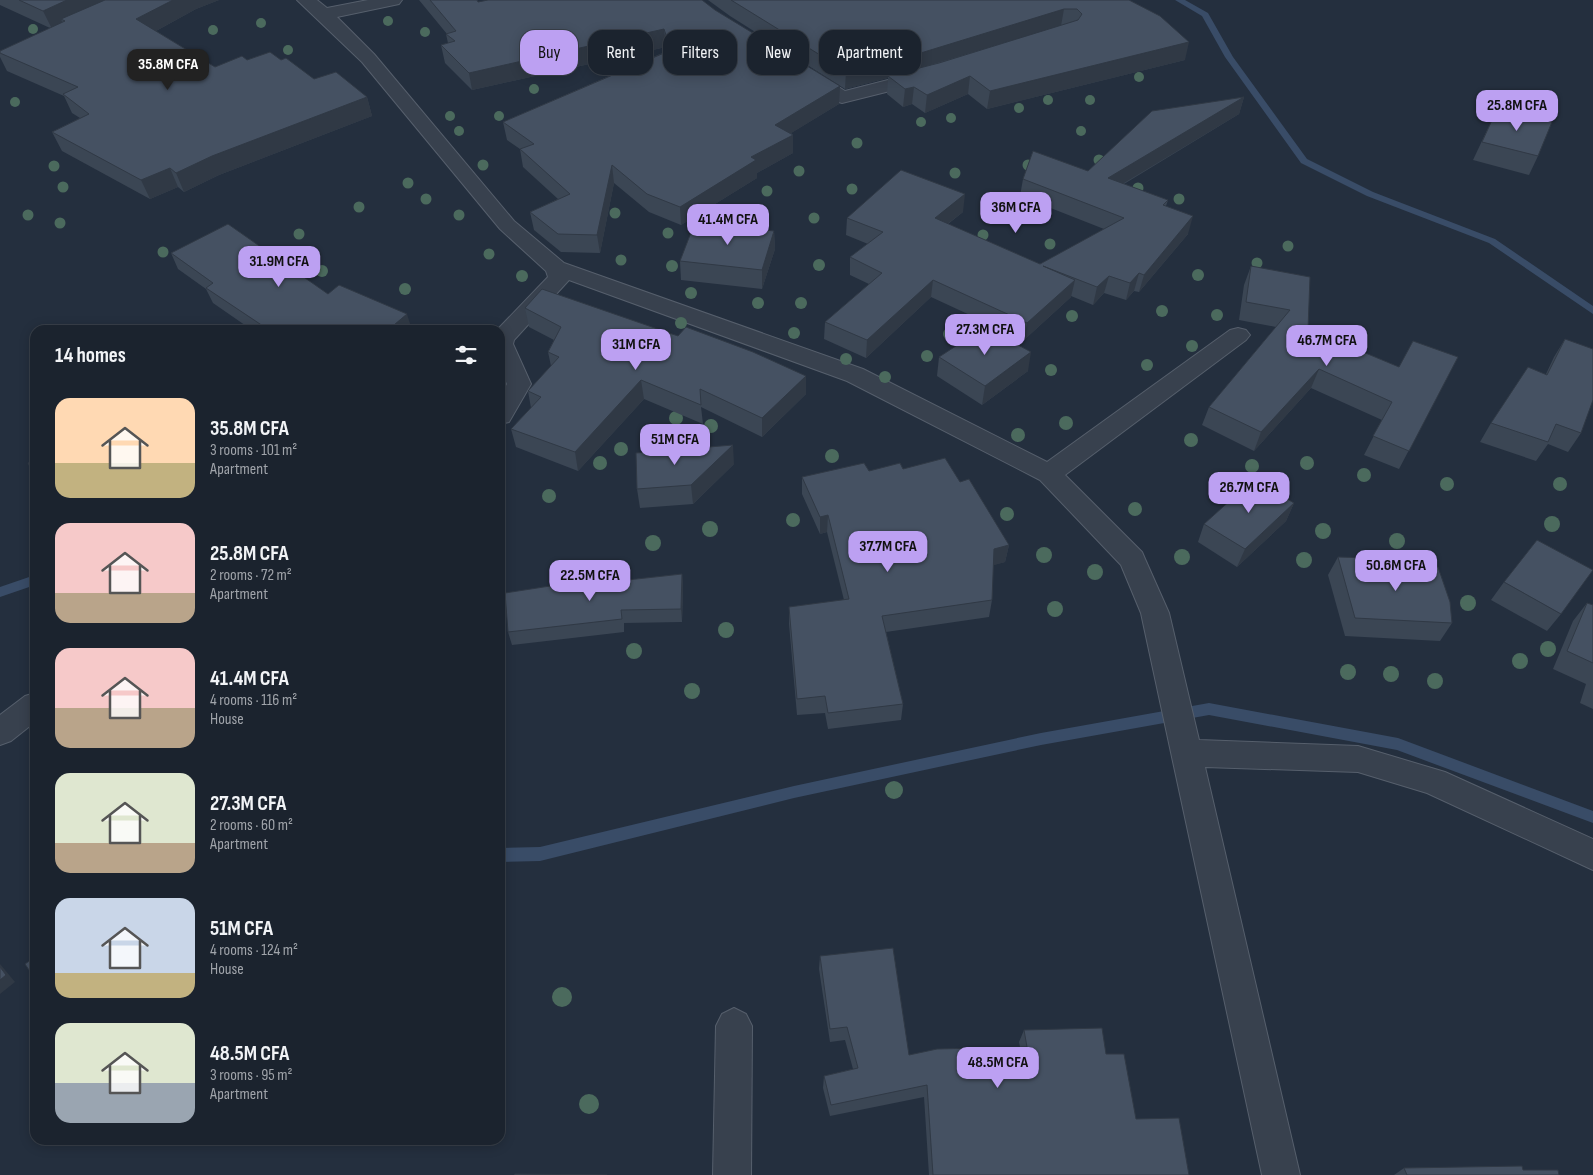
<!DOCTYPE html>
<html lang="en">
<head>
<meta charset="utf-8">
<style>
  :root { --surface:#1b232e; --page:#242b36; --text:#f1f3f6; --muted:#a0a4aa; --line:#39404a; --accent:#bca0f2 }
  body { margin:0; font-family:"Sofia Sans Condensed",sans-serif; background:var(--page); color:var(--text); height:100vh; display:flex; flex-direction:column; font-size:19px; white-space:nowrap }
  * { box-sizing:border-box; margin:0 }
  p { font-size:16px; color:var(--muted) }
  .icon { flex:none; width:28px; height:28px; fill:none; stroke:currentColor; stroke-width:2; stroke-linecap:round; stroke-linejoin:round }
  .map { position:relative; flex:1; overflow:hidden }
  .sheet { position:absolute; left:30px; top:325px; width:475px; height:820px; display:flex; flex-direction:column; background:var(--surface); border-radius:15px; box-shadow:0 2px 12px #0003,0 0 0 1px var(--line) }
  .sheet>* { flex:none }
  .guide { position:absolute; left:520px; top:30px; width:475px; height:45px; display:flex; gap:10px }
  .price { position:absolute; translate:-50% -42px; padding:0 11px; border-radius:10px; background:var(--accent); color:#111; font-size:16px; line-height:32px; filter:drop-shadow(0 1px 2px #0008) }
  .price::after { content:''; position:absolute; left:50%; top:30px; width:15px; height:11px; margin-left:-8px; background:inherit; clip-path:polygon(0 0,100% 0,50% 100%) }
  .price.active { background:#222; color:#fff }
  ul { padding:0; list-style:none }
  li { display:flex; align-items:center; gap:15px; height:125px; padding:0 25px }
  li span { display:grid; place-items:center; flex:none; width:140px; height:100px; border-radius:15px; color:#555 }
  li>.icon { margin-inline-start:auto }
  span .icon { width:60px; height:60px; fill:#fffc; stroke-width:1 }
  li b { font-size:21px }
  h2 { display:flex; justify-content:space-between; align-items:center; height:60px; padding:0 25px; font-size:21px }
  .tag { padding:0 18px; border-radius:15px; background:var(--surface); box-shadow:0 2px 12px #0003,0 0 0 1px var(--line); font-size:18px; line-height:45px }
  .tag.active { background:var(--accent); color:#111 }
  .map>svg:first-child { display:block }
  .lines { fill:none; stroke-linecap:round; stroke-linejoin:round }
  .stream { fill:#394c67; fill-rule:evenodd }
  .minor-casing { stroke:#565f6c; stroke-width:2 }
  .minor { fill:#38414e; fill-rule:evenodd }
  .tree { fill:#4b6a5d }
  .wall { fill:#3b4654 }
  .shaded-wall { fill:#303945 }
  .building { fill:#455162; stroke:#303945 }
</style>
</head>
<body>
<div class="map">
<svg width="1593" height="1175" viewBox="0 0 1593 1175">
  <rect width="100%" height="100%" fill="#242f3e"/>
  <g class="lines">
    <g class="stream">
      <path d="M1175 0H1185L1208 13 1233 57 1307 159 1373 192 1495 239 1593 306V314L1489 243 1367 196 1301 163 1225 57 1202 16Z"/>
      <path d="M35 575V585L0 597V587Z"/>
      <path d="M1209 703 1398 738 1593 811V823L1397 750 1209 715 1041 745 794 798 540 861 500 862V848L540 847 794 786 1041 733Z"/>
    </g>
    <defs>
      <g id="minor">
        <path d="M297 0H317L327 8 368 0H402L399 4 337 17 374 54 514 221 564 263 863 369 1047 462 1230 330 1238 328 1246 330 1250 335 1246 340 1065 475 1142 552 1145 559 1169 613 1199 740 1358 746 1445 772 1593 839V870L1427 793 1358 772 1205 767 1300 1175H1262L1141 613 1121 565 1040 480 847 381 569 280 514 340 513 344 531 384 509 422 500 424V397L507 384 500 368V330H497L548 277 546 271 500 229 362 62Z"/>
        <path d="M807 69 814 71 845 91 923 71 930 73 932 77 930 81 842 103 835 101 800 79 798 75 800 71Z"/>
        <path d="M35 693V722L11 741 0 745V715L25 696Z"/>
        <path d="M734 1008 746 1014 752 1026 751 1175H713L716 1026 722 1014Z"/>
      </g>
    </defs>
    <use href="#minor" class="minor-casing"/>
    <use href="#minor" class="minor"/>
  </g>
  <g class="tree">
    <circle cx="388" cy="21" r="5"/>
    <circle cx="261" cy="23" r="5"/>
    <circle cx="33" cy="29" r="5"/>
    <circle cx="213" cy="30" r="5"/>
    <circle cx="425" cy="32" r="5"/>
    <circle cx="288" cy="50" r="5"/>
    <circle cx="1139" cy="77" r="5"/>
    <circle cx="534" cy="89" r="5"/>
    <circle cx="1048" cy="100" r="5"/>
    <circle cx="1090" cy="100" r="5"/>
    <circle cx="15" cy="102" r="5"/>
    <circle cx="1019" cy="108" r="5"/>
    <circle cx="450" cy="116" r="5"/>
    <circle cx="499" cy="116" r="5"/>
    <circle cx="951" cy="118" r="5"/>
    <circle cx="921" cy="122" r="5"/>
    <circle cx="459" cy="131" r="5"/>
    <circle cx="1081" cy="131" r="5"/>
    <circle cx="857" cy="143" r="5.5"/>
    <circle cx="1099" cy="160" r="5.5"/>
    <circle cx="483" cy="165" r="5.5"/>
    <circle cx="1028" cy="165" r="5.5"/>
    <circle cx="54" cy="166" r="5.5"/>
    <circle cx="799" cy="171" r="5.5"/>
    <circle cx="955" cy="173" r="5.5"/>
    <circle cx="408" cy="183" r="5.5"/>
    <circle cx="63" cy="187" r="5.5"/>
    <circle cx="1138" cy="188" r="5.5"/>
    <circle cx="852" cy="189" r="5.5"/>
    <circle cx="767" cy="191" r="5.5"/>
    <circle cx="426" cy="199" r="5.5"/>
    <circle cx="1179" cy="199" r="5.5"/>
    <circle cx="1015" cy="201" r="5.5"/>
    <circle cx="359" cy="207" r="5.5"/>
    <circle cx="615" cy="213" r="5.5"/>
    <circle cx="1046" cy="213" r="5.5"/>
    <circle cx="28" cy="215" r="5.5"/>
    <circle cx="459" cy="215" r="5.5"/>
    <circle cx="814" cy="218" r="5.5"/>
    <circle cx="60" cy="223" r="5.5"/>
    <circle cx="758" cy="227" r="5.5"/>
    <circle cx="668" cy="233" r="5.5"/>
    <circle cx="299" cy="234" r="5.5"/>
    <circle cx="983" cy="235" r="5.5"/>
    <circle cx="1050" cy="244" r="5.5"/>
    <circle cx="1288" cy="246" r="5.5"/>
    <circle cx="163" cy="252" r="5.5"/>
    <circle cx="489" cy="254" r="5.5"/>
    <circle cx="621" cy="260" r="5.5"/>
    <circle cx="1257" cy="263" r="5.5"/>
    <circle cx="819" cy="265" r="6"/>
    <circle cx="672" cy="266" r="6"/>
    <circle cx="322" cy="271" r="6"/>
    <circle cx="1198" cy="275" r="6"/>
    <circle cx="522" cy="276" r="6"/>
    <circle cx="405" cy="289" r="6"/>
    <circle cx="691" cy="293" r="6"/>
    <circle cx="758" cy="303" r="6"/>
    <circle cx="801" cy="303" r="6"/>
    <circle cx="1162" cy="311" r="6"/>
    <circle cx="1217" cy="315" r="6"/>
    <circle cx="1072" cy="316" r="6"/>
    <circle cx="681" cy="323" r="6"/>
    <circle cx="794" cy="333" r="6"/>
    <circle cx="949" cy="334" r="6"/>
    <circle cx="1192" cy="346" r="6"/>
    <circle cx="927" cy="356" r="6"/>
    <circle cx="846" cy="359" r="6"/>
    <circle cx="1147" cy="365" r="6"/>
    <circle cx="1051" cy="370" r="6"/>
    <circle cx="885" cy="377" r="6"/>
    <circle cx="676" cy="418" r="7"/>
    <circle cx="1066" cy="423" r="7"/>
    <circle cx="711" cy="426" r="7"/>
    <circle cx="1018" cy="435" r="7"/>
    <circle cx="1191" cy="440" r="7"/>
    <circle cx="621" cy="449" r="7"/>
    <circle cx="832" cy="456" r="7"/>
    <circle cx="600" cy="463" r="7"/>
    <circle cx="1307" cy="463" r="7"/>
    <circle cx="1252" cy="466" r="7"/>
    <circle cx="1364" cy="475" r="7"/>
    <circle cx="1447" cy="484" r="7"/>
    <circle cx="1560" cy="484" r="7"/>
    <circle cx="549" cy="496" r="7"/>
    <circle cx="1135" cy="509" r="7"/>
    <circle cx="1007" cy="514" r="7"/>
    <circle cx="793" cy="520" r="7"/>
    <circle cx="1552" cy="524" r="8"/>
    <circle cx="710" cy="529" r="8"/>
    <circle cx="1323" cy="531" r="8"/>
    <circle cx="1397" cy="541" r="8"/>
    <circle cx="653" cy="543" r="8"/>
    <circle cx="1044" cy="555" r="8"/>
    <circle cx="1182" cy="557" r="8"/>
    <circle cx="1304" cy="560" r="8"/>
    <circle cx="1095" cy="572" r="8"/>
    <circle cx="1468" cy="603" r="8"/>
    <circle cx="1055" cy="609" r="8"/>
    <circle cx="726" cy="630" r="8"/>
    <circle cx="1548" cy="649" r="8"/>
    <circle cx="634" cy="651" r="8"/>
    <circle cx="1520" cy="661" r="8"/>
    <circle cx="1348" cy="672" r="8"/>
    <circle cx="1391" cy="674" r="8"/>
    <circle cx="1435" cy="681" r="8"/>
    <circle cx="692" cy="691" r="8"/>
    <circle cx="894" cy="790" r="9"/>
    <circle cx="562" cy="997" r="10"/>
    <circle cx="589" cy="1104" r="10"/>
  </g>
  <g class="wall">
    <path d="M0 0H219L196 9 156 31 215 67 247 60H281L314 79 367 97 372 116 219 175 184 192 178 187 150 199 62 151 52 132 80 118 72 113 64 96 7 71 0 57V51L50 28 0 5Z"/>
    <path d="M419 0H477L478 2 715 10 839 104 791 133 793 135V153L757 173V178L681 225 649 212 614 183 600 253 561 252 534 230 530 212 558 199 523 167 520 149 507 140 503 122 667 51 666 47 472 90 445 63 441 45 448 43 446 34H447Z"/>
    <path d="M708 0H1129L1185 60 987 109 968 94 925 113 912 104 903 107 887 94 888 78 845 89 730 16Z"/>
    <path d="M1244 97 1239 114 1124 184 1168 200 1166 206 1188 234 1139 292 1134 291 1126 300 1104 293 1093 305 1071 296V297L1024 340 931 297 866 358 824 339 825 322 869 284 850 275V257L868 244 846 235 847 218 963 212 948 224 1040 264 1104 229 1020 196 1023 179 1088 171Z"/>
    <path d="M1498 107 1538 156 1529 175 1473 160Z"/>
    <path d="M774 231 775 249 762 289 681 280 680 261Z"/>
    <path d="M171 253 328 294 412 330H252L213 303 206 289 178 269Z"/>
    <path d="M1251 266 1308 329 1399 367 1458 357 1399 469 1364 455 1382 420 1311 388 1254 451 1202 425 1209 407 1276 327 1239 320 1244 285Z"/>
    <path d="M525 308 806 394 762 437 701 407 703 424 644 399 578 471 516 447 511 429 531 408 528 391 551 366 548 352 554 340 529 327Z"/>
    <path d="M1565 339 1581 433 1568 452 1548 444 1536 461 1480 442 1491 423 1546 374 1554 357Z"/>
    <path d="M939 357 1028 371 982 405 937 376Z"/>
    <path d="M734 464 693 504 640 508 637 489Z"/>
    <path d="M903 469 960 482 1009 545 1005 562 993 565 992 600 989 617 886 632 903 704 901 720 828 729 825 713 797 715 789 624V607L844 600 827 532 820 534 802 494V477Z"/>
    <path d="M1294 503 1286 521 1237 567 1198 542 1204 524Z"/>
    <path d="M1338 557 1452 623 1440 641 1345 636 1328 575Z"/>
    <path d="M682 574 683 588 682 622 624 623V632L512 645 508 632 563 584 564 587Z"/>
    <path d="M1504 582 1561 614 1547 631 1491 600Z"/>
    <path d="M1587 603 1593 605V709L1580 703 1586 684 1553 669 1573 621Z"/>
    <path d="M820 956 909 1055 1020 1047 1019 1042 1024 1030 1106 1054 1136 1119 1189 1175H929L924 1097 830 1116 823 1088 824 1076 853 1069 845 1040 830 1042 819 969Z"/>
    <path d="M1404 1168 1523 1170 1559 1175H1394Z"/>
  </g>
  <g class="shaded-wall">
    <path d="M67 0H115L65 21 61 19 63 24 52 29 43 11Z"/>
    <path d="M173 0H219L196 9 143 38 136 19Z"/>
    <path d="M1064 9 1061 26 890 77 888 76V78L845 89 846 71Z"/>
    <path d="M664 29 666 47 472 90 469 73Z"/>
    <path d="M1189 42 1185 60 987 109 990 91Z"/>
    <path d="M970 76 968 94 925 113 927 95Z"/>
    <path d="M840 86 839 104 775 143V125Z"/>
    <path d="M914 87 912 104 903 107 905 89Z"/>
    <path d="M367 97 372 116 219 175 184 192 176 173 212 156Z"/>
    <path d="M1244 97 1239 114 1104 195 1108 178Z"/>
    <path d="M793 135V153L757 173V178L681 225 680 207 751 157Z"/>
    <path d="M612 165 614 183 600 253 597 235Z"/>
    <path d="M170 168 178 187 150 199 141 180Z"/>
    <path d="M965 194 963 212 933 235 935 218Z"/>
    <path d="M1193 216 1188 234 1139 292 1144 275Z"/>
    <path d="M774 231 775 249 762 289V270Z"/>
    <path d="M1139 273 1134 291 1126 300 1130 283Z"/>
    <path d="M1109 276 1104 293 1093 305 1097 287Z"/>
    <path d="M933 280 931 297 866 358 867 340Z"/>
    <path d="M1075 280 1071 297 1024 340 1027 323Z"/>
    <path d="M407 314 412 330H388Z"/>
    <path d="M1031 352 1028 371 982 405 985 386Z"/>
    <path d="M1319 369 1311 388 1254 451 1261 432Z"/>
    <path d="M806 376V394L762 437V418Z"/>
    <path d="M641 380 644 399 578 471 575 452Z"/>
    <path d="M733 445 734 464 693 504 691 485Z"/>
    <path d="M1294 503 1286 521 1237 567 1245 549Z"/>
    <path d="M828 515 827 532 820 534V517Z"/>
    <path d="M1009 545 1005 562 991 566 994 549Z"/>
    <path d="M682 574 683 588 682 622 681 609Z"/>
    <path d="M0 964 15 982 0 994Z"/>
  </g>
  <g class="building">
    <path d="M19 0H67L43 11Z"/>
    <path d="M105 0H173L136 19 215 67 242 56 247 60 270 52 281 60 286 58 314 79 336 72 367 97 212 156 176 173 170 168 141 180 52 132 89 114 63 94 78 87 0 53V51L65 21 61 19Z"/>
    <path d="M430 0H477L478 2 488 0H702L715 10 840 86 775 125 793 135 751 157 756 160 680 207 647 194 612 165 597 235 558 234 530 212 570 194 520 149 534 144 503 122 671 50 664 29 469 73 441 45 455 41 446 34 456 31Z"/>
    <path d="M731 0H1129L1160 16 1189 42 990 91 970 76 927 95 914 87 905 89 888 76 939 63 1078 20 1082 14 1077 9H1064L924 52 846 71Z"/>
    <path d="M1244 97 1108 178 1168 200 1163 205 1193 216 1144 275 1139 273 1130 283 1109 276 1097 287 1043 266 1075 280 1027 323 933 280 867 340 825 322 882 273 850 257 883 232 847 218 901 170 965 194 935 218 1040 264 1124 218 1023 179 1033 151 1088 171 1152 111Z"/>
    <path d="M1498 107 1552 122 1538 156 1482 142Z"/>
    <path d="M695 222 774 231 762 270 680 261Z"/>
    <path d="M228 224 328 294 339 285 407 314 388 330H269L206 288 213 283 171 253Z"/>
    <path d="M1251 266 1310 277 1308 329 1399 367 1413 341 1458 357 1409 451 1373 436 1392 402 1319 369 1261 432 1209 407 1290 310 1246 302Z"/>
    <path d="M542 289 678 336 686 327 753 352 806 376 762 418 700 389 701 405 641 380 575 452 511 429 541 397 528 391 559 357 548 352 561 327 525 308Z"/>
    <path d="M985 327 1031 352 985 386 939 357Z"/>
    <path d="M1565 339 1593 349V400L1581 433 1556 424 1548 442 1491 423 1528 367 1547 375Z"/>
    <path d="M733 445 691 485 637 489 636 453Z"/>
    <path d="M945 458 960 482 969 479 1009 545 994 549 992 600 882 616 903 704 828 713 825 696 797 699 789 607 849 599 828 515 820 517 802 477 864 463 869 471 900 463 903 469Z"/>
    <path d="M35 460V477L28 463Z"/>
    <path d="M1254 479 1294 503 1245 549 1204 524Z"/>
    <path d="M1537 540 1593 570 1561 614 1504 582Z"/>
    <path d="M1338 557 1370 558 1395 572 1399 565 1438 567 1450 602 1452 623 1355 618Z"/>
    <path d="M682 574 681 609 621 610 622 619 508 632 505 593 563 584 564 587Z"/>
    <path d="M1587 603 1593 605V663L1567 651Z"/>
    <path d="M893 948 909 1055 937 1049 1027 1047 1024 1030 1102 1028 1106 1054H1124L1136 1119 1179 1118 1189 1175H933L927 1085 831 1105 824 1076 858 1068 847 1027 830 1029 820 956Z"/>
    <path d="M35 957V979L25 964Z"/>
    <path d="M0 967 6 975 0 980Z"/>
    <path d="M1522 1166 1523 1170H1558L1559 1175H1407L1404 1168Z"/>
    <path d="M515 1174 607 1175H514Z"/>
  </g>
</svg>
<b class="price active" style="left:168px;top:91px">35.8M CFA</b>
<b class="price" style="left:1517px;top:132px">25.8M CFA</b>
<b class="price" style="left:1016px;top:234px">36M CFA</b>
<b class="price" style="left:728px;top:246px">41.4M CFA</b>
<b class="price" style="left:279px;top:288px">31.9M CFA</b>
<b class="price" style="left:985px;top:356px">27.3M CFA</b>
<b class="price" style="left:1327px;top:367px">46.7M CFA</b>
<b class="price" style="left:636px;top:371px">31M CFA</b>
<b class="price" style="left:675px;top:466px">51M CFA</b>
<b class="price" style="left:1249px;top:514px">26.7M CFA</b>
<b class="price" style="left:888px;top:573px">37.7M CFA</b>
<b class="price" style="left:1396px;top:592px">50.6M CFA</b>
<b class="price" style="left:590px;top:602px">22.5M CFA</b>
<b class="price" style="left:998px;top:1089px">48.5M CFA</b>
<div class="guide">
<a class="tag active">Buy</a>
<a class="tag">Rent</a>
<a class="tag">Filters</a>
<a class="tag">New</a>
<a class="tag">Apartment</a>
</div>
<section class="sheet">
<h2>14 homes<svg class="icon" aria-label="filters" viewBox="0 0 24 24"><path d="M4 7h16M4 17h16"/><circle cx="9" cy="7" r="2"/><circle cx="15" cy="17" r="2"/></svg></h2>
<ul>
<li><span style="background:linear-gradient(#ffd9b3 65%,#c2b280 0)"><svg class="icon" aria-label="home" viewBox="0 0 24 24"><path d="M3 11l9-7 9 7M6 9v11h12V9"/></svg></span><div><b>35.8M CFA</b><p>3 rooms · 101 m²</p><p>Apartment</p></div></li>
<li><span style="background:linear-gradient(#f6c9c9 70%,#b9a48a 0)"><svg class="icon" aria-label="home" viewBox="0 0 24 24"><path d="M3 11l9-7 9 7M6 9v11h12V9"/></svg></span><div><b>25.8M CFA</b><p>2 rooms · 72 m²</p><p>Apartment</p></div></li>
<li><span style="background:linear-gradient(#f6c9c9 60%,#b9a48a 0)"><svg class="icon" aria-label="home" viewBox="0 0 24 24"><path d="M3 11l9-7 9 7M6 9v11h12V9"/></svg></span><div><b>41.4M CFA</b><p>4 rooms · 116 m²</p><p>House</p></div></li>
<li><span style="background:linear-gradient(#dfe7d0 70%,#b9a48a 0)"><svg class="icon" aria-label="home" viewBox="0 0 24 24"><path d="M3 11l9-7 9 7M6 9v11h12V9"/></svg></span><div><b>27.3M CFA</b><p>2 rooms · 60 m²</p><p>Apartment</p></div></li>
<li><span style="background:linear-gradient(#c9d6e8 75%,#c2b280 0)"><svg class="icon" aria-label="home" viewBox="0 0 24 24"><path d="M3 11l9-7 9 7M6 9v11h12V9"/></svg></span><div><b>51M CFA</b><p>4 rooms · 124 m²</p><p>House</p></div></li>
<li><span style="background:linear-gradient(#dfe7d0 60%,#9aa5b1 0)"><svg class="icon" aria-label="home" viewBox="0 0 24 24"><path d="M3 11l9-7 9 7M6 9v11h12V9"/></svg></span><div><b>48.5M CFA</b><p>3 rooms · 95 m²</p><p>Apartment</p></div></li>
</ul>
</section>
</div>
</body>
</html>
